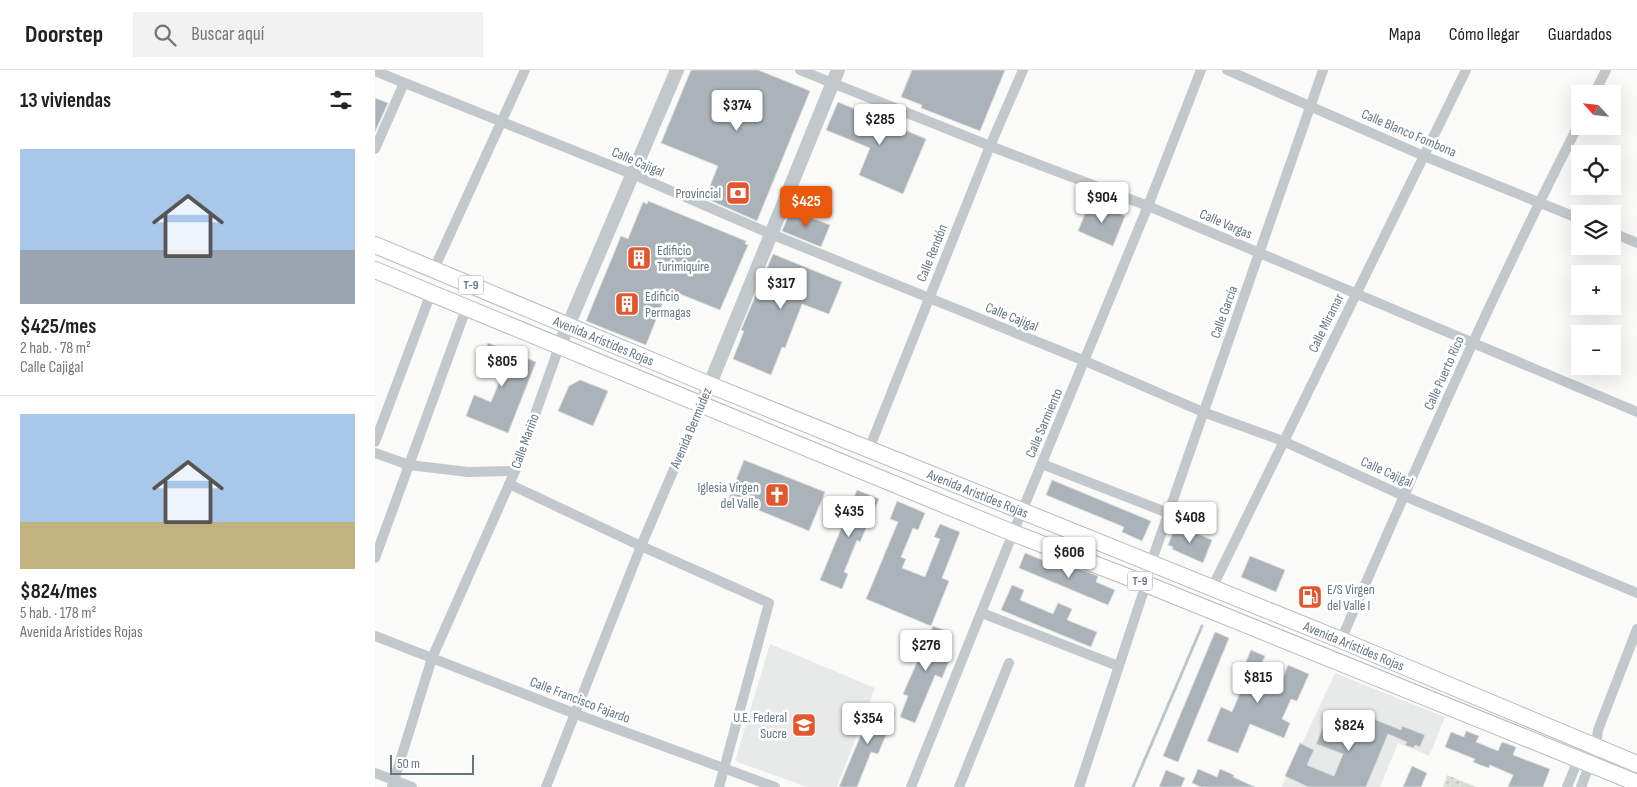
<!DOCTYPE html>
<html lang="es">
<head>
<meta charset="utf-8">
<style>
  :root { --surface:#fff; --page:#f2f2f2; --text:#222; --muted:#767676; --line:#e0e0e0; --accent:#ea580c }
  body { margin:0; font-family:"Sofia Sans Condensed",sans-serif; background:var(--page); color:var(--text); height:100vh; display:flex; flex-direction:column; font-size:19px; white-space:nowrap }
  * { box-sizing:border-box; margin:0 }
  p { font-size:16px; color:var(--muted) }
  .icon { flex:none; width:28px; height:28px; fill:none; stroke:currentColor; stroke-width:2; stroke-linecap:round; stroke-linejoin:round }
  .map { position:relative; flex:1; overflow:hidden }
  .sheet { display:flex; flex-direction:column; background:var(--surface); width:375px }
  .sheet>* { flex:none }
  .needle { width:32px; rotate:297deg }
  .tools { position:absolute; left:1196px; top:15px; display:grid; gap:10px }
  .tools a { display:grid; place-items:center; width:50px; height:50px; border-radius:0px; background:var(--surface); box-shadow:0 5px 20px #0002; font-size:25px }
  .scale { position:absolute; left:15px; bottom:12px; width:84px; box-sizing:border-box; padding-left:5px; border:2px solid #657683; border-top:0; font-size:14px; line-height:18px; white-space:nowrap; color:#657683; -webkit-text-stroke:4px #fff; paint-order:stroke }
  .price { position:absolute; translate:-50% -42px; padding:0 11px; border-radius:5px; background:#fff; color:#222; font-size:16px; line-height:32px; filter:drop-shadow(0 1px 2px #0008) }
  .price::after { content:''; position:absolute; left:50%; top:30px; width:15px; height:11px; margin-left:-8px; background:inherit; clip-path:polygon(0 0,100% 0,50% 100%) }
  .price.active { background:var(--accent); color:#fff }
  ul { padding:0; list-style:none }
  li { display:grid; align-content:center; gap:10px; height:265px; padding:0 20px }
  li+li { border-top:1px solid var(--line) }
  li span { display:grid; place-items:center; height:155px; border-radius:0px; color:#555 }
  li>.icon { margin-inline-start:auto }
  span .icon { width:90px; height:90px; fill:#fffc; stroke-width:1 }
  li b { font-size:21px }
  h2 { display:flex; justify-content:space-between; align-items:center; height:60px; padding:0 20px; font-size:21px }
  header { display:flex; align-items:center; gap:30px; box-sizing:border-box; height:70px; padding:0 25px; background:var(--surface); border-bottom:1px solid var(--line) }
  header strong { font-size:24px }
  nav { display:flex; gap:28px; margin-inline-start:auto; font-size:18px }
  .search { width:350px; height:45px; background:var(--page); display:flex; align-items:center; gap:12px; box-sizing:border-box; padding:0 18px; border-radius:0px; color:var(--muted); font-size:19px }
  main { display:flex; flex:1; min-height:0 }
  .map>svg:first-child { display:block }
  .built { fill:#e8e9e9 }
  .park { fill:url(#park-dots) }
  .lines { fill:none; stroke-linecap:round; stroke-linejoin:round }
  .stream { stroke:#bbc7cb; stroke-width:3 }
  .building { fill:#aab3b9; stroke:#dcdcda }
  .primary-casing { stroke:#b5babe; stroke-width:18 }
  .minor { stroke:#c3c8cc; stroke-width:10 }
  .tertiary { stroke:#c3c8cc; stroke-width:14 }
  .primary { stroke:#fff; stroke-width:16 }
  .labels { text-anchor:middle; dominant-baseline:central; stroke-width:5; stroke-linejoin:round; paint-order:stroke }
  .shield { fill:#fff; stroke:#939fa8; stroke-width:1 }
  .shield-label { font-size:12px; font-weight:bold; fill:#657683 }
  .street-label { font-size:14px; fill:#657683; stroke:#fff }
  .poi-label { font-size:14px; fill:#657683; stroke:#fff; text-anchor:end }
</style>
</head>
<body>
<header>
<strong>Doorstep</strong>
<div class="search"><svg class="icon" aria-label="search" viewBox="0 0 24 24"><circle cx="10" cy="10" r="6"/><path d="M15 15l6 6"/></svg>Buscar aquí</div>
<nav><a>Mapa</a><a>Cómo llegar</a><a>Guardados</a></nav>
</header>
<main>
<section class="sheet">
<h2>13 viviendas<svg class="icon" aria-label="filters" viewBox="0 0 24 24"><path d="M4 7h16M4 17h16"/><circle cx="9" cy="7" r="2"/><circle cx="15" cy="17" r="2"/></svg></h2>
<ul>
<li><span style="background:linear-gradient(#a9c7e8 65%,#9aa5b1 0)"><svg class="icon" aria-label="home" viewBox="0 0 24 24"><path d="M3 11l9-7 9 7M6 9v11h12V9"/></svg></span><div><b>$425/mes</b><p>2 hab. · 78 m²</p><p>Calle Cajigal</p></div></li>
<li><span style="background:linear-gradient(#a9c7e8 70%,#c2b280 0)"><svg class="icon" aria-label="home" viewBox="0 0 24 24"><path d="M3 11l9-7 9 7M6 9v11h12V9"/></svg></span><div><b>$824/mes</b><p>5 hab. · 178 m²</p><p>Avenida Arístides Rojas</p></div></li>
</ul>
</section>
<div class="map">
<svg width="1262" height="717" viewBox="0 0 1262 717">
  <defs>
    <pattern id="park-dots" width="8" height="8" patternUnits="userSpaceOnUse" patternTransform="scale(1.25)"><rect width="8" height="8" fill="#dadfd7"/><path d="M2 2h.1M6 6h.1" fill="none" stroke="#b4b9b4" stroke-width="1.8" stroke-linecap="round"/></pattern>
  </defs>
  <rect width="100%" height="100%" fill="#fafaf8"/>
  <g class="built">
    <path d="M395 574 500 618 462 717H432L360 691Z"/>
    <path d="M960 603 1070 647 1054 686 1023 673 1005 717H907L925 673 927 674Z"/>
  </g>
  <path class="park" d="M1072 705 1101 717H1068Z"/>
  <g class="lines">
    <path class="stream" d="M758 717 827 556"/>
  </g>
  <g class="building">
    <path d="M316 0H383L435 21 382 151 330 128 343 96 286 73Z"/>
    <path d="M537 0H630L605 61 546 38 547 35 526 27Z"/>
    <path d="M0 28 13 33 0 62Z"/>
    <path d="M463 32 551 69 528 124 484 105 495 78 451 60Z"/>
    <path d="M273 131 371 171 370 174 373 175 345 240 295 220 293 228 290 227 271 275 211 251 246 166 253 169 268 132 272 134Z"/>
    <path d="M715 132 750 146 738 176 703 161Z"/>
    <path d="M416 140 455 155 446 177 407 161Z"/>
    <path d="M398 184 467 212 454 244 427 234 410 278 407 277 396 305 358 289 369 261 366 260Z"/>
    <path d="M113 273 161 292 133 363 91 346 99 325 116 332 126 308 103 299Z"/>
    <path d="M205 310 233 321 218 356 183 341 194 316Z"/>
    <path d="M369 390 450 422 434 461 354 428Z"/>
    <path d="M677 410 776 451 767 471 747 462 749 457 671 425Z"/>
    <path d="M482 420 504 429 485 472 482 470 469 502 473 504 467 519 445 510Z"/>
    <path d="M522 431 550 443 543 460 538 458 526 487 531 489 527 498 550 507 565 469 559 467 565 454 585 462 567 508 574 511 556 556 491 529 523 452 515 449Z"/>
    <path d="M806 457 837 470 828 493 797 479 798 477 793 475 800 458 805 460Z"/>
    <path d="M650 483 697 502 699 497 723 506 721 512 740 520 733 535 644 498Z"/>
    <path d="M875 486 910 500 901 522 866 507Z"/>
    <path d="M637 515 649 520 645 530 678 544 683 533 697 539 692 550 722 562 716 577 626 540Z"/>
    <path d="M558 556 577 563 570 581 577 584 567 608 560 605 540 653 525 647 533 626 528 624Z"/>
    <path d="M840 562 854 568 803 692 788 686Z"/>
    <path d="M876 580 890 586 883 601 907 611 913 595 934 604 922 631 916 629 907 649 915 653 909 668 875 654 863 683 832 671 846 637 857 642 870 611 864 608Z"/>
    <path d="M499 634 520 643 516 653 503 684 496 682 482 717H464Z"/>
    <path d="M984 643 1026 660 1027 656 1050 665 1045 677 1040 675 1039 678 1030 675 1032 672 1013 664 991 717H933L910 706 925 673 939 680 932 695 959 706 968 684 941 674 952 647 979 657Z"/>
    <path d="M1091 661 1104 666 1101 672 1123 681 1127 672 1141 677 1138 685 1175 699 1168 717H1133L1138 705 1115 695 1114 698 1105 695 1098 692 1100 689 1070 677 1076 662 1089 667Z"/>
    <path d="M1037 696 1052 703 1046 717H1028Z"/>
    <path d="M823 699 842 707 845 699 859 705 858 707 880 717H826L817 713Z"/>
    <path d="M791 700 810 708 806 717H784Z"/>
  </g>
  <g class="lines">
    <defs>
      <g id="primary">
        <path id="s1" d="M0 175 335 315 966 570 1262 694"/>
        <path d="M0 200 638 463 771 514 1262 713"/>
      </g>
    </defs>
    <use href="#primary" class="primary-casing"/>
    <g class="minor">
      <path d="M425 0 615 76 773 136 1262 342"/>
      <path d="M852 0 1049 86 1205 149"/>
      <path d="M0 1 257 104 396 164 710 291 828 342 908 371 1029 426 1262 523"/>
      <path d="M1219 24 1231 0"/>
      <path d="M0 79 29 13"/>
      <path d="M1238 163 1262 173"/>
      <path d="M59 199 150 0"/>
      <path d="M0 372 56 223"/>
      <path d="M494 379 615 76 648 0"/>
      <path d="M0 383 34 395 93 402 140 401"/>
      <path d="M667 394 793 443"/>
      <path d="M134 414 266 476 394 533 344 717"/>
      <path d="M0 488 91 239"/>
      <path d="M776 493 948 0"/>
      <path d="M837 518 1091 0"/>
      <path d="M607 543 743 596"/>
      <path d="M0 566 201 644 400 717"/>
      <path d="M966 570C1042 395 1118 221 1205 52"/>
      <path d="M0 703 37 717"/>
      <path d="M17 717 57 588 140 401 184 277"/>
      <path d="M171 717 266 476 326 336"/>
      <path d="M536 717 638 463 773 136 826 0"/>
      <path d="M584 717 634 593"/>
      <path d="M704 717 771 514"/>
      <path d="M1192 717 1205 685"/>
      <path d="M1206 717 1221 678 1223 660 1262 559"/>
    </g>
    <g class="tertiary">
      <path d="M184 277 302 0"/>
      <path d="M326 336 463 0"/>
    </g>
    <use href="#primary" class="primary"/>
  </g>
  <defs>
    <symbol id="bank-square" viewBox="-11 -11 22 22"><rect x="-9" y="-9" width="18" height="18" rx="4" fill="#e4572e" stroke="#fff"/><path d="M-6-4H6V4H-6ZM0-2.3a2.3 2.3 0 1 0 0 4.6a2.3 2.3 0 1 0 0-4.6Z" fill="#fff"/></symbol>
    <symbol id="building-square" viewBox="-11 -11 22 22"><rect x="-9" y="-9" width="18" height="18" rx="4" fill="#e4572e" stroke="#fff"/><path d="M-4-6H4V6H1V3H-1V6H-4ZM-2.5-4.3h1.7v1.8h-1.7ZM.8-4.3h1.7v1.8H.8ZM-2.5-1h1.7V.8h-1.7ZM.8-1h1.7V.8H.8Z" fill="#fff"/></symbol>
    <symbol id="church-square" viewBox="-11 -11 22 22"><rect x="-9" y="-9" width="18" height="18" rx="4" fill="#e4572e" stroke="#fff"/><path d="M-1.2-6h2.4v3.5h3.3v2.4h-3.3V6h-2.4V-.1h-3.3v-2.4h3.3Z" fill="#fff"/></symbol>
    <symbol id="fuel-square" viewBox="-11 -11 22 22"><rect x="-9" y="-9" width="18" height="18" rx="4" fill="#e4572e" stroke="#fff"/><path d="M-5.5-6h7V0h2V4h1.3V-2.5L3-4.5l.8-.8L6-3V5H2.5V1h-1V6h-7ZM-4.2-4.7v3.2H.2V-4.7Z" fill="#fff"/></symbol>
    <symbol id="school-square" viewBox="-11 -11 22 22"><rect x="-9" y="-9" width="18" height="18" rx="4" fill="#e4572e" stroke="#fff"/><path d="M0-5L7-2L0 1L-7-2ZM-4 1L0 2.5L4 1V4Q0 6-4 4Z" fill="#fff"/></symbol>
  </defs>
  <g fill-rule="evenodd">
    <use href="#bank-square" x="349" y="109" width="28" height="28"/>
    <use href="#building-square" x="250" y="174" width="28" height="28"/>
    <use href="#building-square" x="238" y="220" width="28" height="28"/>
    <use href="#church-square" x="388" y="411" width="28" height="28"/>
    <use href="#fuel-square" x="921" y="513" width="28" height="28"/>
    <use href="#school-square" x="415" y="641" width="28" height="28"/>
  </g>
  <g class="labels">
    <g class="shield">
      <rect x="83.5" y="205.5" width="25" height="19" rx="4"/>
      <rect x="752.5" y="501.5" width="25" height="19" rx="4"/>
    </g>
    <g class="shield-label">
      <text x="96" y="215">T-9</text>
      <text x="765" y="511">T-9</text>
    </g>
    <g class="street-label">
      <text transform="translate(1034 63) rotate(23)">Calle Blanco Fombona</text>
      <text transform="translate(263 92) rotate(23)">Calle Cajigal</text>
      <text transform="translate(851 154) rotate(23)">Calle Vargas</text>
      <text transform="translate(557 183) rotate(-68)">Calle Rendón</text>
      <text transform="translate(849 242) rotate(-70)">Calle García</text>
      <text transform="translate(637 247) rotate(22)">Calle Cajigal</text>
      <text transform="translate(951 253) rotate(-64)">Calle Miramar</text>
      <text stroke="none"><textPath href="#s1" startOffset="248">Avenida Arístides Rojas</textPath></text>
      <text transform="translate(1069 303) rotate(-66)">Calle Puerto Rico</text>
      <text transform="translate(669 353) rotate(-67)">Calle Sarmiento</text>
      <text transform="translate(316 358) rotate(-67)">Avenida Bermúdez</text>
      <text transform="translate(150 371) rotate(-70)">Calle Mariño</text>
      <text transform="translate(1012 402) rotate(24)">Calle Cajigal</text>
      <text stroke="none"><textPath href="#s1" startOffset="652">Avenida Arístides Rojas</textPath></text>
      <text stroke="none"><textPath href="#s1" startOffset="1058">Avenida Arístides Rojas</textPath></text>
      <text transform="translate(205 630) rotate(21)">Calle Francisco Fajardo</text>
    </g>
    <g class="poi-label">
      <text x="346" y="123">Provincial</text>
      <text x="282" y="180" text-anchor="start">Edificio<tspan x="282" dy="16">Turimiquire</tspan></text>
      <text x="270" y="226" text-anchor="start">Edificio<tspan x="270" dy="16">Permagas</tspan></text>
      <text x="384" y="417">Iglesia Virgen<tspan x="384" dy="16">del Valle</tspan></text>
      <text x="952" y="519" text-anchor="start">E/S Virgen<tspan x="952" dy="16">del Valle I</tspan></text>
      <text x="412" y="647">U.E. Federal<tspan x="412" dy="16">Sucre</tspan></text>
    </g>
  </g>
</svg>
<div class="tools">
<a><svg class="needle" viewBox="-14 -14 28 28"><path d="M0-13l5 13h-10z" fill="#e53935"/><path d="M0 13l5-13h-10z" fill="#767676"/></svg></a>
<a><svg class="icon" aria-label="locate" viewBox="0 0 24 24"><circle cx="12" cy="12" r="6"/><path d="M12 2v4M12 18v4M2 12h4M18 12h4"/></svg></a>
<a><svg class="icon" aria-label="layers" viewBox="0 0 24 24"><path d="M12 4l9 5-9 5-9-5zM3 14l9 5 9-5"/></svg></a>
<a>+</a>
<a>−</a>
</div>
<div class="scale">50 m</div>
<b class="price" style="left:362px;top:62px">$374</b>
<b class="price" style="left:505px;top:76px">$285</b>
<b class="price" style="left:727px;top:154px">$904</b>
<b class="price active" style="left:431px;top:158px">$425</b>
<b class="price" style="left:406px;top:240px">$317</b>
<b class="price" style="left:127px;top:318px">$805</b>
<b class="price" style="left:474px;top:468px">$435</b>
<b class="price" style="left:815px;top:474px">$408</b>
<b class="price" style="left:694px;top:509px">$606</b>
<b class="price" style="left:551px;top:602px">$276</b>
<b class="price" style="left:883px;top:634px">$815</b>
<b class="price" style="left:493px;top:675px">$354</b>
<b class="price" style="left:974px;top:682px">$824</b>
</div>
</main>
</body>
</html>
